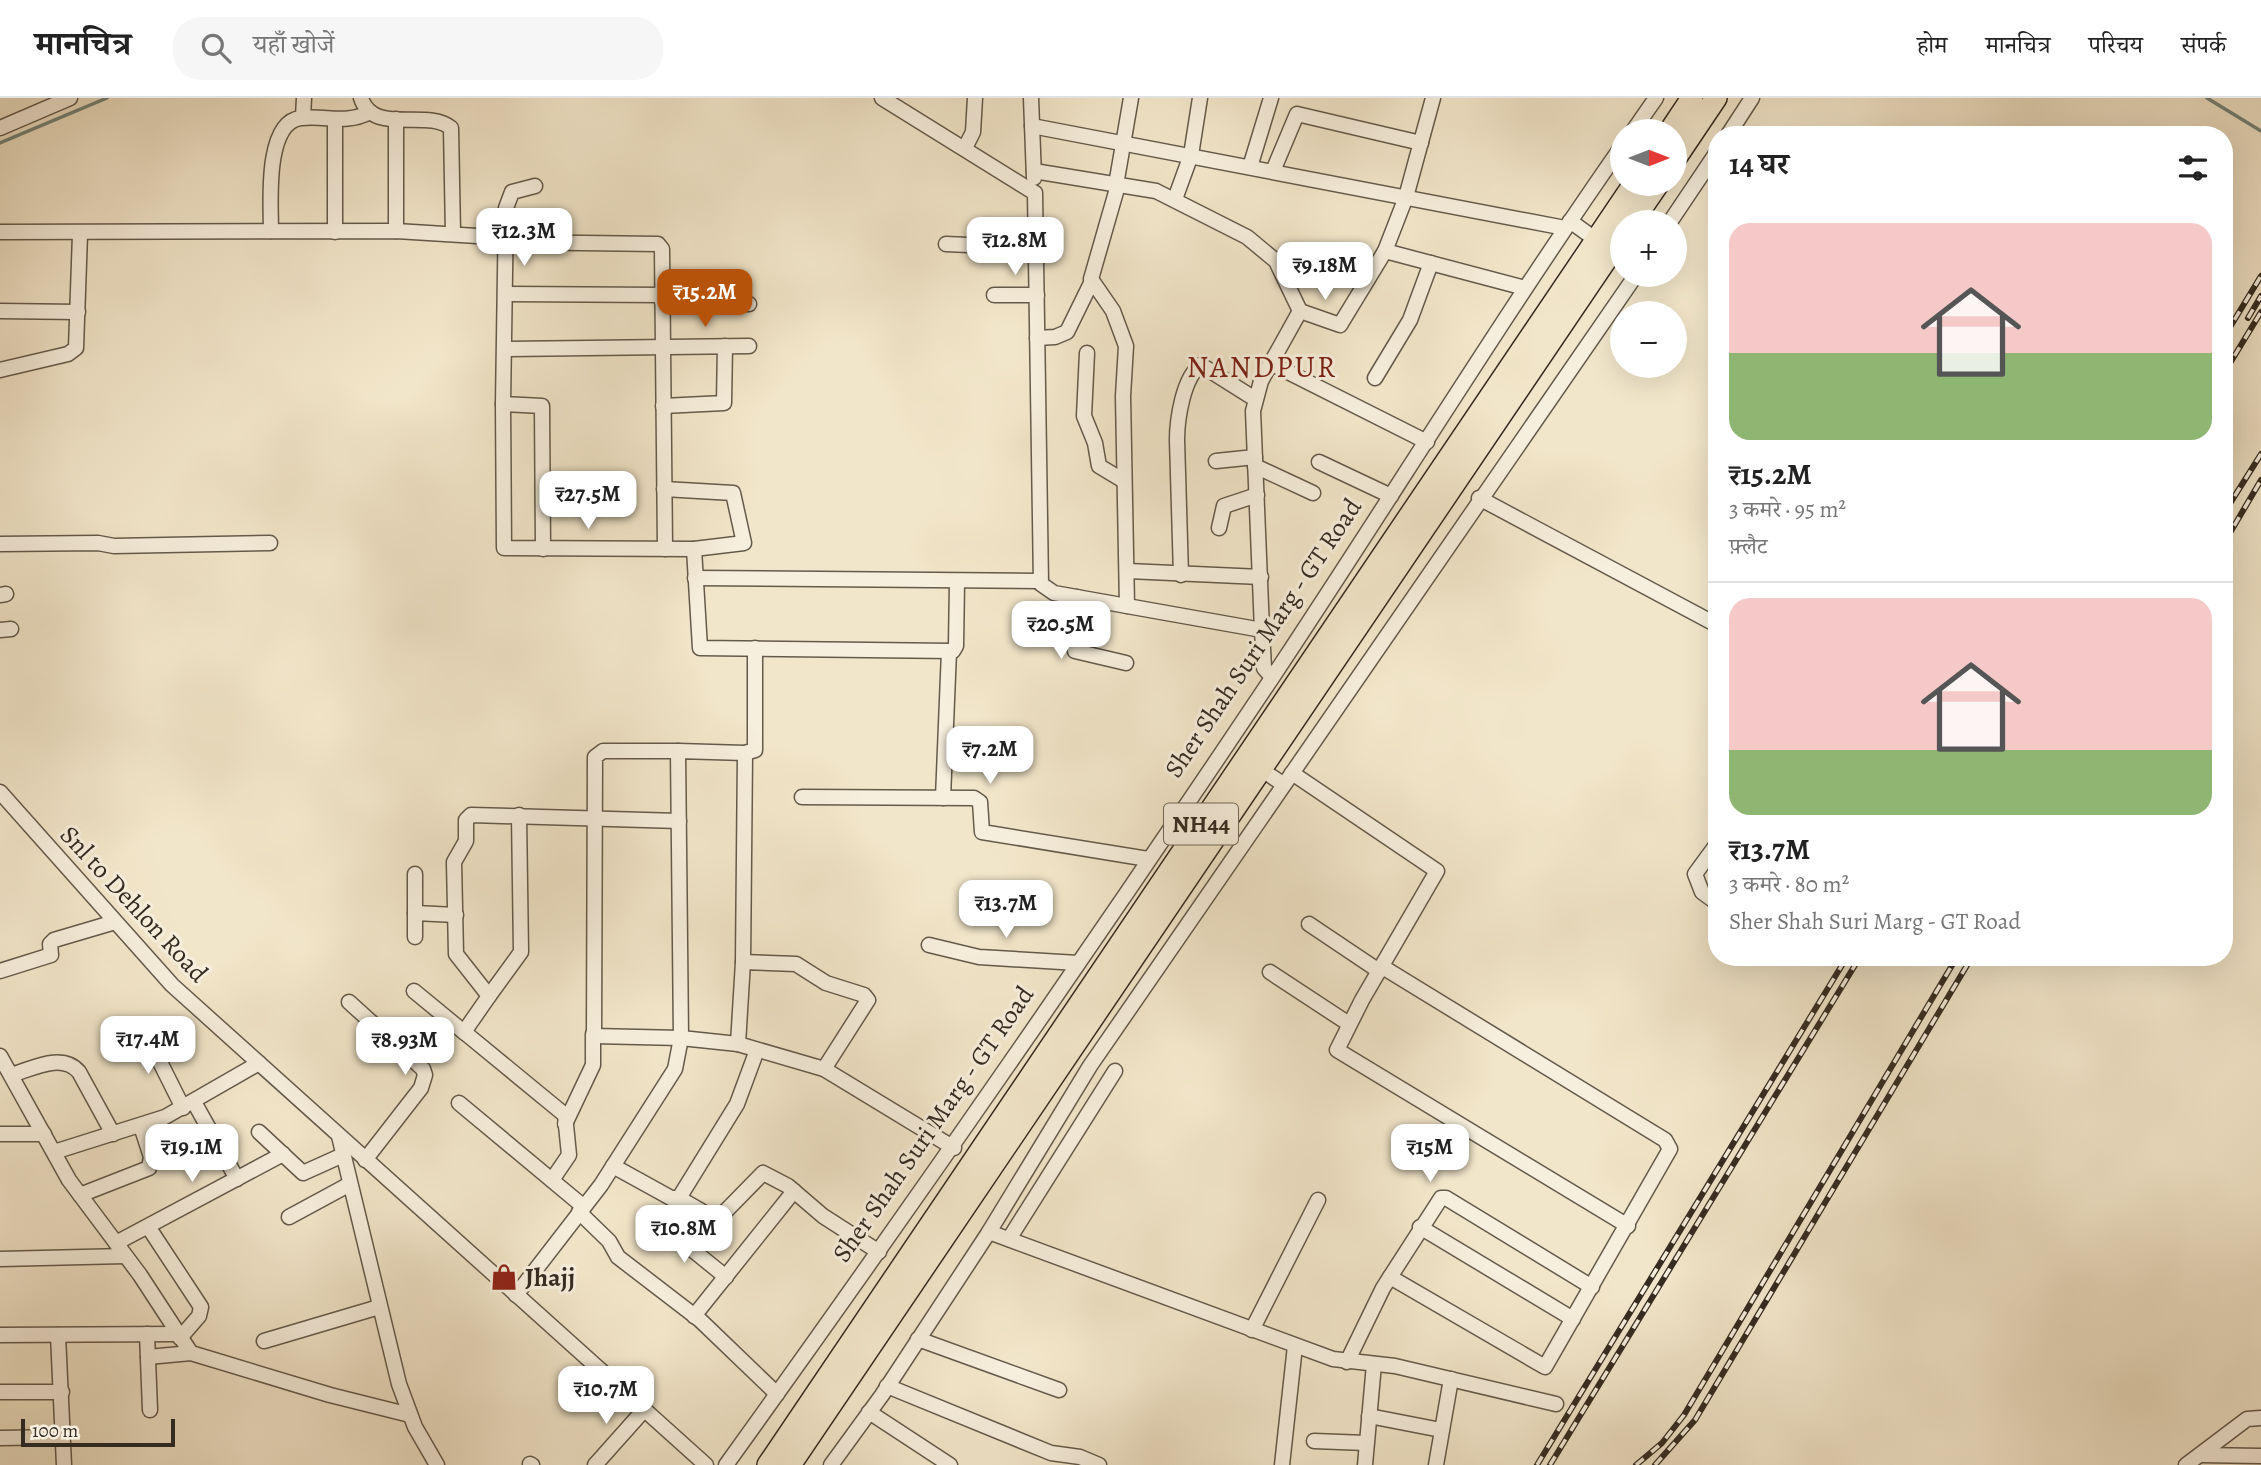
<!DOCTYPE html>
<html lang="hi">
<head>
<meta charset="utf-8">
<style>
  :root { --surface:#fff; --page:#f6f6f6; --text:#222; --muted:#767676; --line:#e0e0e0; --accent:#b45309 }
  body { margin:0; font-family:Alegreya,"Noto Serif Devanagari",serif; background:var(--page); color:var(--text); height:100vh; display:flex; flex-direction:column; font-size:26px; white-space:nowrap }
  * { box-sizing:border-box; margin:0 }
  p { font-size:23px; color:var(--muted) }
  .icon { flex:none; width:38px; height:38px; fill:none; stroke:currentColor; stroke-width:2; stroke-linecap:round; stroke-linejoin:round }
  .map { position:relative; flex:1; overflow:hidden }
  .sheet { position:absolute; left:1708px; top:28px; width:525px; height:840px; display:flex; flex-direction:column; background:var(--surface); border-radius:28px; box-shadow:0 7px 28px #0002 }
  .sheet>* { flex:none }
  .needle { width:46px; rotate:90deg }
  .tools { position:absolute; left:1610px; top:21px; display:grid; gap:14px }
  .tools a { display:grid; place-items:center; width:77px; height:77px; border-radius:50%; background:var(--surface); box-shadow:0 7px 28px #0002; font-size:35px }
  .scale { position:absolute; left:21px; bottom:18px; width:154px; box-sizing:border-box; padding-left:7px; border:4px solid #352b21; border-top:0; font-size:19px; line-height:24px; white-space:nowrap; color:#352b21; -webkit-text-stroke:5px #f7efdd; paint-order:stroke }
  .price { position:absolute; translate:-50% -60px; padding:0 16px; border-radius:14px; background:#fff; color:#222; font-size:23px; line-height:46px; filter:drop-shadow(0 2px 4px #0008) }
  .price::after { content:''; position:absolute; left:50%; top:42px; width:21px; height:16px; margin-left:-10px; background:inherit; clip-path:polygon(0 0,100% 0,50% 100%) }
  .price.current { background:var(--accent); color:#fff }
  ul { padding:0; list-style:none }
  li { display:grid; align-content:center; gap:14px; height:371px; padding:0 21px }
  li+li { border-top:2px solid var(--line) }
  li span { display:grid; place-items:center; height:217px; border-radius:21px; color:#555 }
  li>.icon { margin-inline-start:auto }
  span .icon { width:126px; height:126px; fill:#fffc; stroke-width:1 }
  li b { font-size:30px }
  h2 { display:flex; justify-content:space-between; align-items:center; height:84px; padding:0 21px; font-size:30px }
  header { display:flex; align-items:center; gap:42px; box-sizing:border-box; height:98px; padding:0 35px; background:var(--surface); border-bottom:2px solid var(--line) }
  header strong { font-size:33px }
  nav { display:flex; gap:38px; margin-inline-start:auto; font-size:24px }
  .search { width:490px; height:63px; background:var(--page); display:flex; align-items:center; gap:18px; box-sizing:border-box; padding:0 24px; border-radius:28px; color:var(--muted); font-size:26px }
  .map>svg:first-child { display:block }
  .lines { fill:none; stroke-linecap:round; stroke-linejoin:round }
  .stream { stroke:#72847c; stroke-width:3.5 }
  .minor-casing { stroke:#645a4b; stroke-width:17 }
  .highway-casing { stroke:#352b21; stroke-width:24 }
  .minor { stroke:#f7efdd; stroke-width:14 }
  .highway { stroke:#f2e6ca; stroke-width:21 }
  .rail-casing { stroke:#352b21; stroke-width:6 }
  .rail { stroke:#f7efdd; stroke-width:3.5; stroke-dasharray:10; stroke-linecap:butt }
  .labels { text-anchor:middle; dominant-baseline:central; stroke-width:6; stroke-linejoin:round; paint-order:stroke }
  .shield { fill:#f7efdd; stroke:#6f6659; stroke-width:2 }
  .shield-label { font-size:24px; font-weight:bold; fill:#352b21 }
  .street-label { font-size:26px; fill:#352b21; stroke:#f7efdd }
  .poi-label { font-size:26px; font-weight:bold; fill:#352b21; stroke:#f7efdd; text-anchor:start }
  .quarter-label { font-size:30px; letter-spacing:2px; fill:#7a1f14; stroke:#f7efdd }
</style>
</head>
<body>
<header>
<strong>मानचित्र</strong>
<div class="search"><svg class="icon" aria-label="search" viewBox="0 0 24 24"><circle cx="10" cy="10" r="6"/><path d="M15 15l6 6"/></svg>यहाँ खोजें</div>
<nav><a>होम</a><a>मानचित्र</a><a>परिचय</a><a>संपर्क</a></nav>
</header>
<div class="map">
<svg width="2261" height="1367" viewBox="0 0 2261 1367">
  <rect width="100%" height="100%" fill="#f2e6ca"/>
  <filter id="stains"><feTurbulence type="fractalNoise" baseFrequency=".00286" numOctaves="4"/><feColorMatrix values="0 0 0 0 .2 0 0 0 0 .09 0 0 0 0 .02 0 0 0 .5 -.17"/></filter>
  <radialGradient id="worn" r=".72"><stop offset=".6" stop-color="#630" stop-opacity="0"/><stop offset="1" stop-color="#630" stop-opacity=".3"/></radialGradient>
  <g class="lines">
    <g class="stream">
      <path d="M2207 0 2261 33"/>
      <path d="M0 45 107 0"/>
    </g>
    <defs>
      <g id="minor">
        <path d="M361 0C373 38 427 10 451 30L453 136"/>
        <path d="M882 0 1035 95 1041 486 1054 495 1262 532 1264 570 1272 579"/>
        <path d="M1031 0 1034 80"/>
        <path d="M303 19 304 0"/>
        <path d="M335 23V134"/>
        <path d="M1032 28 1565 130"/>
        <path d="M0 30 70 0"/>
        <path d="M1633 33 1656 0"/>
        <path d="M1728 37 1752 0"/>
        <path d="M965 50 973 34 975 0"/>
        <path d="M1250 69 1271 0"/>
        <path d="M1034 73 1156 93 1247 139 1276 163 1300 213 1340 227 1385 153 1406 99 1433 0"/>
        <path d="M1273 73 1297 16 1421 45"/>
        <path d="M1116 87 1131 0"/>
        <path d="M1118 87 1091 181 1113 213 1126 248 1123 298 1127 508"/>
        <path d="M535 88 512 94 506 110 503 306 542 308 543 451"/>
        <path d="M1175 101 1191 57 1200 0"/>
        <path d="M1570 123 1588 136"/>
        <path d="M1670 124 1717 54"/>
        <path d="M271 133C271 108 264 24 301 20 327 17 345 27 370 14"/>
        <path d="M396 133V21"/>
        <path d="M0 134 396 133 477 138 507 144 658 146 662 151 665 451"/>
        <path d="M946 146 1036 150"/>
        <path d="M1385 153 1525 190"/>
        <path d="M506 196 662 197"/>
        <path d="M994 197H1037"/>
        <path d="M662 204 749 206"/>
        <path d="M0 213 78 214"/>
        <path d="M1037 240 1055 239 1067 234 1092 183"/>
        <path d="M506 251 749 248"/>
        <path d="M1087 255 1084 318 1095 345 1099 368 1124 383"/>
        <path d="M1270 265 1427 344"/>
        <path d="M0 272 68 256 76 250 80 136"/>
        <path d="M1375 280 1410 222 1431 165"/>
        <path d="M503 306 504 450 694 451 744 445 733 395 664 391"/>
        <path d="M663 308 724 305 725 248"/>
        <path d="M1216 363 1255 359"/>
        <path d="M1319 364 1391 398"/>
        <path d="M1255 368 1313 395"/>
        <path d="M1479 400 1717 527"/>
        <path d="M1219 430 1224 408 1257 397"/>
        <path d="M0 446 98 445 114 448 270 445"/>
        <path d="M694 451 700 550 953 553 956 548 957 484"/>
        <path d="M1128 473 1261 479"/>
        <path d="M1181 477 1177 342C1177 322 1183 279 1201 267L1255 301"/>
        <path d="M695 480 1039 483"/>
        <path d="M0 497 6 496"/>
        <path d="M1077 499 1075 553 1126 565"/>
        <path d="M0 532 11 531"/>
        <path d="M1262 532 1253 313 1261 283 1300 213"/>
        <path d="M678 653H603L595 659 594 938 681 940 738 946 824 971 954 1050"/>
        <path d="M1292 675 1437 773 1362 902 1337 952 1628 1128"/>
        <path d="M1271 678 1283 686"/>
        <path d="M0 694 172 887 706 1367"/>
        <path d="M802 699 974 700 980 704 982 734 1148 761"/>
        <path d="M943 700 949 553"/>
        <path d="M1717 746 1695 776 1702 794 1717 805"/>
        <path d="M415 776V839"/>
        <path d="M415 815 456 817"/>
        <path d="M1309 826 1379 873"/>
        <path d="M929 847 979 859 1078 865"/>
        <path d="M743 864 745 655"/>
        <path d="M1381 868 1665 1042 1670 1051 1545 1269 1390 1179"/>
        <path d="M0 873 51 857 50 846 54 842 115 824"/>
        <path d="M1270 874 1349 926"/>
        <path d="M414 893 465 935"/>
        <path d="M489 898 521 854 519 717"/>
        <path d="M349 904 423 971 425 977 421 990 365 1062"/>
        <path d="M134 931 156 956 183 1010"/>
        <path d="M738 946 743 864 796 866 826 885 864 897 868 902 824 971"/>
        <path d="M0 958 69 1082 140 1177 191 1255 330 1297 410 1317"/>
        <path d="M11 977C32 971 62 954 79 974L113 1036"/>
        <path d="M194 1004 237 1081"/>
        <path d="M459 1005 584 1109"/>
        <path d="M565 1026 593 967V936"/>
        <path d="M259 1034 303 1075 343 1057"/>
        <path d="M0 1036H44"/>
        <path d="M339 1038 399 1286 415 1329 437 1367"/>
        <path d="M54 1054 165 1019 259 965"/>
        <path d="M613 1068 671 1100H679L737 1006 757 952"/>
        <path d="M552 1082 569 1057 565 1017 464 934 489 898 456 856 454 764 466 743V722L471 717 679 723"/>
        <path d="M80 1097 149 1070 151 1059 141 1028"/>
        <path d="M679 1100 717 1122 763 1075 788 1088 823 1118 879 1154"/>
        <path d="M579 1114 609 1143 618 1159 700 1222 777 1296"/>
        <path d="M289 1119 350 1086"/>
        <path d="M663 1128 726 1179"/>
        <path d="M1420 1129 1573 1221"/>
        <path d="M149 1130 201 1209 199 1218 180 1240"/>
        <path d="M989 1134 1333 1261 1395 1268 1556 1306"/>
        <path d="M1009 1141 1115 973"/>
        <path d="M116 1145 283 1056"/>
        <path d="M0 1161 125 1158"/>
        <path d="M516 1197 601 1087 675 971 681 940 678 653 745 655 755 652V550"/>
        <path d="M694 1218 794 1093"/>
        <path d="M1252 1232 1318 1102"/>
        <path d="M147 1236 150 1312"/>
        <path d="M0 1237 178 1236"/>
        <path d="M58 1237 64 1367"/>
        <path d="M918 1241 1059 1292"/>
        <path d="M264 1243 379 1209"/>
        <path d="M148 1259 191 1255"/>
        <path d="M1347 1264 1383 1190 1441 1100H1446L1592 1189"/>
        <path d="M887 1288 1051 1355 1080 1359 1099 1367"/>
        <path d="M0 1294H62"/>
        <path d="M869 1314 950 1367"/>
        <path d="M1369 1318 1441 1332"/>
        <path d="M0 1340 63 1339"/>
        <path d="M1314 1343 1366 1345"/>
        <path d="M2200 1357 2261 1358"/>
        <path d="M530 1366 532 1367"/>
        <path d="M595 1367 644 1312"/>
        <path d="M726 1367C913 1107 1096 843 1274 577 1391 401 1501 221 1622 48"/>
        <path d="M831 1367 882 1297 989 1134 1090 968 1636 177"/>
        <path d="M1282 1367 1295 1248"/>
        <path d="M1365 1367 1374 1266"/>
        <path d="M1436 1367 1451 1281"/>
        <path d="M2186 1367 2247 1321 2261 1320"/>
      </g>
      <g id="highway">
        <path d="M1670 33 1692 0"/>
        <path d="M1675 61 1716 0"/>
        <path d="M1632 124 1658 86"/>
        <path d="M768 1367 1634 86"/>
        <path d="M790 1367 1622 138"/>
      </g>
    </defs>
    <use href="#minor" class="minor-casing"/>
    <use href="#highway" class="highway-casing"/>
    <use href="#minor" class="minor"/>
    <use href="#highway" class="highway"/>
    <defs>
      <g id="rail">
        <path d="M2248 220 2261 198"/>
        <path d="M2224 239 2261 178"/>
        <path d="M2224 275 2261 214"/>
        <path d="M2224 415 2261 356"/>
        <path d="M2224 445 2261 382"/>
        <path d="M1537 1367 1847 859"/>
        <path d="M1550 1367 1860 859"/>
        <path d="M1636 1367 1662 1345 1684 1317 1957 859"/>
        <path d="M1655 1367 1695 1322 1972 859"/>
      </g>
    </defs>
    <use href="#rail" class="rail-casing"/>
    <use href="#rail" class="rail"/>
  </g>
  <defs>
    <symbol id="shop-bare" viewBox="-9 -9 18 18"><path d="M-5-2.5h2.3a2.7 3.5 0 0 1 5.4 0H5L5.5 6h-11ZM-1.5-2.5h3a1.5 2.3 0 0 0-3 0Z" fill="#8f2418" stroke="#f7efdd" stroke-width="2.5" paint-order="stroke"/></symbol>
  </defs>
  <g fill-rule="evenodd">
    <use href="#shop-bare" x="485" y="1160" width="38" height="38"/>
  </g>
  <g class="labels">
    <rect class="shield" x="1164" y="705.5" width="74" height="41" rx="5"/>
    <g class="shield-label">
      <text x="1201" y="726">NH44</text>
    </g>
    <g class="street-label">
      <text transform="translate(1263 540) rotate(-56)">Sher Shah Suri Marg - GT Road</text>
      <text transform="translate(134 806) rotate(47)">Snl to Dehlon Road</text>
      <text transform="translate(933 1026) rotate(-55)">Sher Shah Suri Marg - GT Road</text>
    </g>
    <g class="poi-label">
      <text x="525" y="1179">Jhajj</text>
    </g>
    <g class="quarter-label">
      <text x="1262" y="269">NANDPUR</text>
    </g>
  </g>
  <rect width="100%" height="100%" filter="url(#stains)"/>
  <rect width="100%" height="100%" fill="url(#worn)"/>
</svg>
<div class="tools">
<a><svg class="needle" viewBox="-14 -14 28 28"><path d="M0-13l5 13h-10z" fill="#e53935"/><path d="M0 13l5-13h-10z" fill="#767676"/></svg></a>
<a>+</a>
<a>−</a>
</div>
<div class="scale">100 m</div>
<b class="price" style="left:524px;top:170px">₹12.3M</b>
<b class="price" style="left:1015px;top:179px">₹12.8M</b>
<b class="price" style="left:1325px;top:204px">₹9.18M</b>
<b class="price current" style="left:705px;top:231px">₹15.2M</b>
<b class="price" style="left:588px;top:433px">₹27.5M</b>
<b class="price" style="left:1061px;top:563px">₹20.5M</b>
<b class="price" style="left:990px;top:688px">₹7.2M</b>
<b class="price" style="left:1006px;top:842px">₹13.7M</b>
<b class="price" style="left:148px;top:978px">₹17.4M</b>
<b class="price" style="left:405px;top:979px">₹8.93M</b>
<b class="price" style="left:192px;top:1086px">₹19.1M</b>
<b class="price" style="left:1430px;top:1086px">₹15M</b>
<b class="price" style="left:684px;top:1167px">₹10.8M</b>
<b class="price" style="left:606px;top:1328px">₹10.7M</b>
<section class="sheet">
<h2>14 घर<svg class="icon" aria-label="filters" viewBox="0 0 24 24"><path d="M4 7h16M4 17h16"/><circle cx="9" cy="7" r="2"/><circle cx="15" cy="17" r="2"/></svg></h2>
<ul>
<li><span style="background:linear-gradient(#f6c9c9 60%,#8fb573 0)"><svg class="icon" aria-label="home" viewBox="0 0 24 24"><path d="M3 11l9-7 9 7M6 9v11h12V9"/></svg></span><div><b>₹15.2M</b><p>3 कमरे · 95 m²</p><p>फ़्लैट</p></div></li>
<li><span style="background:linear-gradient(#f6c9c9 70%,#8fb573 0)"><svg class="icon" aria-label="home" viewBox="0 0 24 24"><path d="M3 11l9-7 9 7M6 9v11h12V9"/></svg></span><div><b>₹13.7M</b><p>3 कमरे · 80 m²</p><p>Sher Shah Suri Marg - GT Road</p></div></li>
</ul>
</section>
</div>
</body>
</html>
